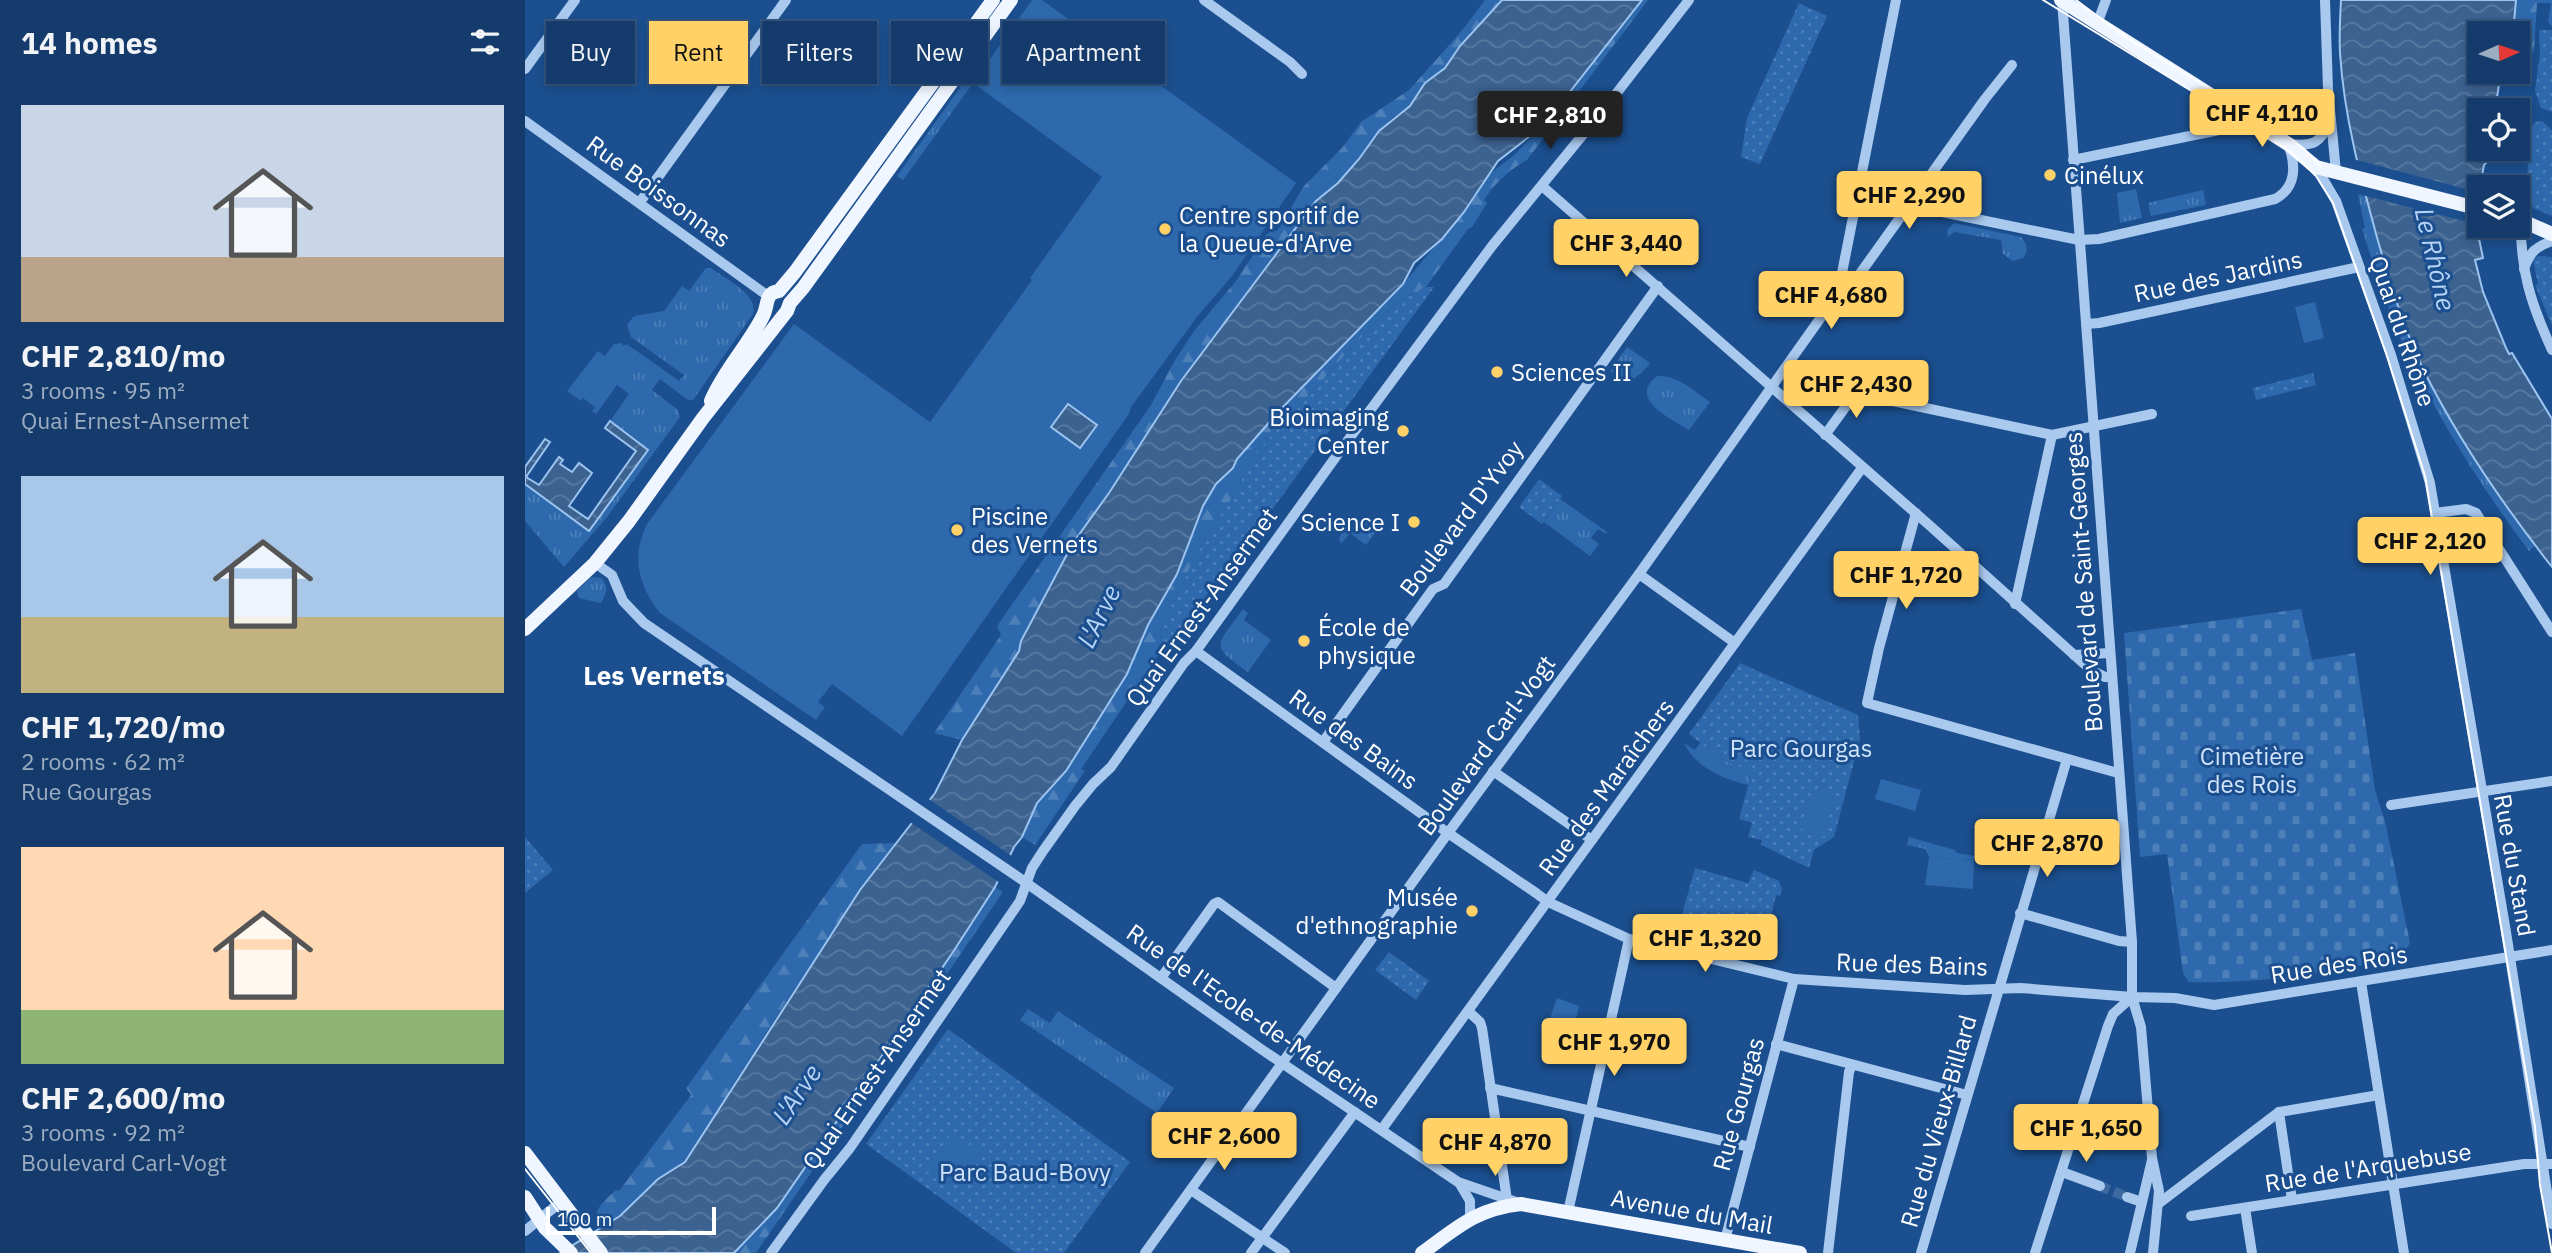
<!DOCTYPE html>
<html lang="en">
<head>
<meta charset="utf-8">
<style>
  :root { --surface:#143b6b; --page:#1d4271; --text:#f1f3f6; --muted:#9dadc1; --line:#33557e; --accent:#ffd166 }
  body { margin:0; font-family:"IBM Plex Sans",sans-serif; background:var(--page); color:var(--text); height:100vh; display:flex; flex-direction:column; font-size:26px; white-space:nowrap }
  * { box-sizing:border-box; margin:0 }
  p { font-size:23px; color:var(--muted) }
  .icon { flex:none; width:38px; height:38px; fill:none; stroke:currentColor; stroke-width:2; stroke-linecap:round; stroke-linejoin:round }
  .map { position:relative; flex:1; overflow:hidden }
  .side { display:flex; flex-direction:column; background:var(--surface); width:525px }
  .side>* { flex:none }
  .hud { position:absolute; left:21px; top:21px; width:665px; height:63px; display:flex; gap:14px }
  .needle { width:46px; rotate:87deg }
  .controls { position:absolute; left:1942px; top:21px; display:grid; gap:14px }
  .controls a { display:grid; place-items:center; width:63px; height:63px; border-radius:0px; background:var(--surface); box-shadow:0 4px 10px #0003,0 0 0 2px var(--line); font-size:35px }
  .scale { position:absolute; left:21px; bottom:18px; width:170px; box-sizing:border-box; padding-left:7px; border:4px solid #fff; border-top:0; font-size:19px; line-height:24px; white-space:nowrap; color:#fff; -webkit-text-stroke:5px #1b4f8f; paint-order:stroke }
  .price { position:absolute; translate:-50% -60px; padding:0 16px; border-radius:7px; background:var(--accent); color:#111; font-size:23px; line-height:46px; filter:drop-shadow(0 2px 4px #0008) }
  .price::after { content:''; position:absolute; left:50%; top:42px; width:21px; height:16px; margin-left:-10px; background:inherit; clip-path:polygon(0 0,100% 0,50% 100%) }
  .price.selected { background:#222; color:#fff }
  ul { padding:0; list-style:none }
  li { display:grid; align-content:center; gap:14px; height:371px; padding:0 21px }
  li span { display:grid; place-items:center; height:217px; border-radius:0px; color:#555 }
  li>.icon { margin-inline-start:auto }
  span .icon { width:126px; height:126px; fill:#fffc; stroke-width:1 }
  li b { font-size:30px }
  h2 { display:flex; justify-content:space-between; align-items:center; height:84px; padding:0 21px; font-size:30px }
  .chip { padding:0 24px; border-radius:0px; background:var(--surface); box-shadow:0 4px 10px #0003,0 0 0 2px var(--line); font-size:24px; line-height:63px }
  .chip.selected { background:var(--accent); color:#111 }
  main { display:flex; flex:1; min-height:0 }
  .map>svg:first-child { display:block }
  .grass { fill:url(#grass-tufts) }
  .forest { fill:url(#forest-firs) }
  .cemetery { fill:url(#cemetery-stones) }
  .park { fill:url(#park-dots) }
  .garden { fill:#2e69ad }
  .water { fill:url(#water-waves); stroke:#9cc4f0; stroke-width:2 }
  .pier { fill:#1b4f8f }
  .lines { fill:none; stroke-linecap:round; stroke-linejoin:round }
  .minor-tunnel { stroke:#3d69a0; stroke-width:10; stroke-dasharray:10 5; stroke-linecap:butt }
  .minor { stroke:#a9c9ee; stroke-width:10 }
  .major { stroke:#f0f6ff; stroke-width:14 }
  .tram { stroke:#fff; stroke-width:2 }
  .poi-dot { fill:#ffd166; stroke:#1b4f8f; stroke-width:2.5 }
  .labels { text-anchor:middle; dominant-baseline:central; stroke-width:6; stroke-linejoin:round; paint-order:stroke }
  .poi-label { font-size:24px; fill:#fff; stroke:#1b4f8f; text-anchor:start }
  .street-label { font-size:24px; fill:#fff; stroke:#1b4f8f }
  .park-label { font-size:24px; fill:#cfe3fa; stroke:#1b4f8f }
  .water-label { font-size:26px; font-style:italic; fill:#b5d3f5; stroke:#1b4f8f }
  .neighbourhood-label { font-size:26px; font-weight:bold; fill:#fff; stroke:#1b4f8f }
</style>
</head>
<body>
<main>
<section class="side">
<h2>14 homes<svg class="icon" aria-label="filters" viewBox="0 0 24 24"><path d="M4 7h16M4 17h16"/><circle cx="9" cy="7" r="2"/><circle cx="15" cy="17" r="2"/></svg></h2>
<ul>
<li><span style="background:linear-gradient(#c9d6e8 70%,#b9a48a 0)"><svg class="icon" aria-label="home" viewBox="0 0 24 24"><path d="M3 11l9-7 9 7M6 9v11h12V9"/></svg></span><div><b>CHF 2,810/mo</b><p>3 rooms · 95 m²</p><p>Quai Ernest-Ansermet</p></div></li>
<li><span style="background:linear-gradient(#a9c7e8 65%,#c2b280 0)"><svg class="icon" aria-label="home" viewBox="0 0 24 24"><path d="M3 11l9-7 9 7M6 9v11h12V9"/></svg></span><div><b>CHF 1,720/mo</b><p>2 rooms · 62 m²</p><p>Rue Gourgas</p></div></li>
<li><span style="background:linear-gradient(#ffd9b3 75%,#8fb573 0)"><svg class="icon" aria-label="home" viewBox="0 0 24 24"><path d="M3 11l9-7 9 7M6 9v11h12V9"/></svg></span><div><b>CHF 2,600/mo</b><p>3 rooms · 92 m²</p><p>Boulevard Carl-Vogt</p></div></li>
</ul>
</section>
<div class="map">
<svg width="2027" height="1253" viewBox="0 0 2027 1253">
  <defs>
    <pattern id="grass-tufts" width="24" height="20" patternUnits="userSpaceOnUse" patternTransform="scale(1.75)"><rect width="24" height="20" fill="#2e69ad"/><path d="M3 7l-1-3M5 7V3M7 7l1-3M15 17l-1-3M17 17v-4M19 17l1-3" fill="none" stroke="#4d80b9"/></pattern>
    <pattern id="forest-firs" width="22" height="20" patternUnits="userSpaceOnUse" patternTransform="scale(1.75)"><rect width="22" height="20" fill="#2e69ad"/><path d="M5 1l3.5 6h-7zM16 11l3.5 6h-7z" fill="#4d80b9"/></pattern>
    <pattern id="cemetery-stones" width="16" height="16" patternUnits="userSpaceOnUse" patternTransform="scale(1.75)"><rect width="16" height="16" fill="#2e69ad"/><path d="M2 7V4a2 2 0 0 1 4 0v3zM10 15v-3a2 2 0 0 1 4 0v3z" fill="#4d80b9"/></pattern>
    <pattern id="park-dots" width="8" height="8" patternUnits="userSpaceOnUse" patternTransform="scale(1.75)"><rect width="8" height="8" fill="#2e69ad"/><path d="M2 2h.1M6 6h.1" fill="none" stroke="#4d80b9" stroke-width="1.8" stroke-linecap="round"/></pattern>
    <pattern id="water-waves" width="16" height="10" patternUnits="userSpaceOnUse" patternTransform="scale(1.75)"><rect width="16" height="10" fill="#3c6290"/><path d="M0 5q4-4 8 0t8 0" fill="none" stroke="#597aa1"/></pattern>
  </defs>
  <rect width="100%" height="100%" fill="#1b4f8f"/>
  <g class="grass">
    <path d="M442 78 448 83 378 180 372 176Z"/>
    <path d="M1611 189 1617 218 1595 223 1592 193Z"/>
    <path d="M1678 190 1681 205 1626 216 1623 203Z"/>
    <path d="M1833 194 1841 196C1853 239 1863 283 1879 325 1910 405 1959 478 2010 546L2004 551C1956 487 1912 417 1879 346 1862 308 1850 269 1837 229L1840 228Z"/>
    <path d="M1429 223 1496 237C1502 243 1504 250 1498 258L1488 261 1478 254 1476 240 1429 232 1423 237 1422 230Z"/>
    <path d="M181 268H186C200 279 234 294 228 314L168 400H163L135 379 127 390 153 410 155 417 82 517 39 567 0 521V484L64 530 123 450 85 421 104 394 92 385 115 353 154 381 159 375 106 337 102 325 109 316 139 311 157 286 164 291Z"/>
    <path d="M1102 347 1125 363C1116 376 1096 392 1086 370Z"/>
    <path d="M1132 376C1153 375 1169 391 1185 402L1164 430C1147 419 1102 399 1132 376Z"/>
    <path d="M1035 499 1082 532 1081 534 1073 529 1066 538 1074 544 1065 556 1019 522Z"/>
    <path d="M833 519 847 522 854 527 841 545 825 533 816 544 814 539C817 530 824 523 833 519Z"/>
    <path d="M66 577 76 578C85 587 81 594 76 603L54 598 52 591Z"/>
    <path d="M718 609 723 613 719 620 746 640 723 672C684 644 691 647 718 609Z"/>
    <path d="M1164 734 1196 759 1227 772 1223 785C1198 779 1170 767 1159 743L1170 750 1175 743Z"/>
    <path d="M1384 837 1430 850 1432 853 1450 856 1449 860 1404 857 1400 849 1382 845Z"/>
    <path d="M503 1009 525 1023 533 1011 649 1088 632 1113 495 1020Z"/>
  </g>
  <g class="forest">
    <path d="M960 0H977L935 46 920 68 900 83 885 106 867 118 813 183 791 201 656 381 584 493 548 543 496 641 494 651 437 740 409 733 476 635 472 626 626 405 650 360 669 331 711 281 741 235 748 230 752 231 756 225 754 223 763 213 778 187 817 148 836 122 884 90 935 33Z"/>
    <path d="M1117 0H1123L1002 160C983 171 971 182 959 200L962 203 947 227 943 229 901 287 876 299 853 319 728 456 710 494 681 536 637 624 635 640 638 648 556 769 560 771 510 845 497 837 512 802 541 771 602 674 623 625 652 574 678 506 691 484 708 468 712 459 755 410 878 284 939 212 965 174 988 156 1018 126Z"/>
    <path d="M1991 0H2027V26L2023 22 2026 3H2012L2009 52 1993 49V33H1988Z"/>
    <path d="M370 843 335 890 261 1002 207 1086 186 1125 160 1162 133 1179 95 1216 73 1231C66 1210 77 1203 91 1190L94 1191 166 1095 161 1088 337 844Z"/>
    <path d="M470 887 478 892 231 1253H209L252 1208 314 1118 316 1108 350 1066 428 952Z"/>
  </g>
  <path class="cemetery" d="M1776 609 1787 660 1830 653 1850 790 1860 821 1885 943 1876 958C1806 972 1736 984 1664 982L1658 973 1642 854 1615 857 1599 633Z"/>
  <g class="park">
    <path d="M1274 3 1302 16 1235 164 1216 157 1222 118Z"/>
    <path d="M2014 30H2027V112L2016 108 2010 91 2015 54Z"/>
    <path d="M2017 121 2027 130V216L2008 208 2002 178 2006 128 2010 122Z"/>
    <path d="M2013 256 2027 257V334V326L2010 285 2013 284 2008 260Z"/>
    <path d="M901 287H909L640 657 635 640 637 624 681 536 710 494 728 456 853 319 876 299Z"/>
    <path d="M1788 373 1791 385 1731 400 1728 388Z"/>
    <path d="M1014 479 1037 496 1017 524 994 507Z"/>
    <path d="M1215 663 1333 715 1335 739 1309 837 1289 850 1284 868 1236 845 1237 840 1223 837 1227 823 1214 819 1227 772 1196 759 1164 734Z"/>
    <path d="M0 837 28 870 0 893Z"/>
    <path d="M1170 868 1223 883 1229 870 1254 881 1257 889 1255 896 1251 895 1242 933 1207 924 1203 935 1155 922Z"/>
    <path d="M864 952 904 981 891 1000 850 970Z"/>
    <path d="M423 1029 605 1162 539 1253H491L341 1144Z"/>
  </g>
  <g class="garden">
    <path d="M507 0H517L771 183 707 276 672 317 606 407 604 414 377 736 307 684 293 702 300 707 291 720 135 613C113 585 106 557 122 524L269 324 405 422 507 280 505 278 577 177 448 83Z"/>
    <path d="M1790 302 1799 338 1779 343 1770 307Z"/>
    <path d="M96 343 99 346 101 344 115 353 71 414 67 411 70 407 58 398 56 401 42 391 73 351 80 356 89 344Z"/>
    <path d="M1356 779 1396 790 1390 811 1350 799Z"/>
    <path d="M1287 790 1310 796 1299 837 1277 831Z"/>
    <path d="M1404 857 1449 860 1448 889 1400 885Z"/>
    <path d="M1032 998 1054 1006 1047 1036 1021 1030Z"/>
    <path d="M427 1133 454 1151 426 1188 400 1170Z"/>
  </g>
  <g class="water">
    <path d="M977 0H1117L1018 126 973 161 939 212 917 239 889 263 878 284 755 410 712 459 708 468 691 484 678 506 652 574 623 625 602 674 541 771 512 803 497 837 489 847 470 887 428 952 350 1066 316 1108 314 1118 252 1208 209 1253H35L95 1216 133 1179 160 1162 335 890 410 793 437 740 494 651 496 641 548 543 584 493 656 381 791 201 813 183 834 159 854 131 885 106 900 83 920 68 935 46Z"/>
    <path d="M1816 0H1991L1988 33H1955V72H1976L1970 110H1955V149H1961L1960 152 1955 150 1953 146 1952 148 1954 153 1963 161 1959 165 1956 181 1948 188 1951 224 1958 258 1950 260 1958 292 1981 348 1984 354 1987 353 2027 419V567C1979 506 1934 441 1899 371 1879 330 1866 285 1853 241 1836 179 1819 117 1815 53 1814 36 1815 18 1816 0Z"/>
    <path d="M543 404 572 425 555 448 526 427Z"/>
    <path d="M85 421 123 450 64 531 0 484V467L20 439 25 442 1 477 14 485 34 457 38 460 35 464 47 472 54 463 67 473 44 506 63 519 111 451 80 428Z"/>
  </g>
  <g class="pier">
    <path d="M1828 159 1952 192 1955 225 1837 195Z"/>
    <path d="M402 798 488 857 475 883 385 822Z"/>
  </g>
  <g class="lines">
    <path class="minor-tunnel" d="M1575 1186 1602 1197"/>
    <g class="minor">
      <path d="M679 0 765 62 777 74"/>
      <path d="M1537 0 1607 942V997L1616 1027 1627 1158 1634 1191 1628 1253"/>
      <path d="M1800 0 1803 89 1811 172"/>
      <path d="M1572 24 1581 0"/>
      <path d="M0 69 50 0"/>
      <path d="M0 121 243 296"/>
      <path d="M1548 160 1728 123"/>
      <path d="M1791 167 1811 201 1866 355 1905 483 1981 932 2027 1224"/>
      <path d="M1017 186 1403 524 1566 670 1580 677H1586"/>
      <path d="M115 202 261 0"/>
      <path d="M1383 205 1554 240 1574 239 1750 199C1772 187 1771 165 1763 144 1789 147 1796 143 1806 119"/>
      <path d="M1996 220C1995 270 2006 304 2027 350"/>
      <path d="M1999 269C2005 252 2010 247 2027 241"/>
      <path d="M1309 299 1316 278 1371 0"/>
      <path d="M1561 324 1574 323 1834 267"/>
      <path d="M1300 435 1327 398 1335 394 1527 435 1627 414"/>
      <path d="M1391 513 1354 648 1342 703 1593 773"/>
      <path d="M1910 513 1941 509 1951 513 2027 632"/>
      <path d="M70 563 87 575 98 601 119 623 490 875 736 1049 933 1182 994 1203"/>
      <path d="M1114 574 1210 643"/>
      <path d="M1490 604 1527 435"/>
      <path d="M671 651 923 833 1011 893 1023 902 1104 939 1269 979 1440 990 1496 988 1607 997 1650 998 1689 1005 2027 950"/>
      <path d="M1549 655 1585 653"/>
      <path d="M798 742 908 589 919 584 1133 286"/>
      <path d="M968 771 1067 840"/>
      <path d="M1866 805 2027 781"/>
      <path d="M1495 913 1594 941 1607 942"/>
      <path d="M636 978 689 904 693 902 811 988"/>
      <path d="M1836 982 1879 1253"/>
      <path d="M944 1012 955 1022 957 1028 982 1200"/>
      <path d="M1251 1044 1442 1095"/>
      <path d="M965 1088 1225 1147"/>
      <path d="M1754 1112 1767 1200"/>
      <path d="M857 1129 1337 468"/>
      <path d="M1537 1172 1575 1186"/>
      <path d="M935 1184 945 1201V1218"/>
      <path d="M666 1190 760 1253"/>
      <path d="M1602 1197 1617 1202"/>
      <path d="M1633 1204 1754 1112 1854 1095"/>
      <path d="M1720 1208 1727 1253"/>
      <path d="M1043 1212 1104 939"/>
      <path d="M1666 1216 1999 1164H2027"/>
      <path d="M0 1231 37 1201"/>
      <path d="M1200 1240 1269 979"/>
      <path d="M246 1253 299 1180 325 1148 495 901 507 868 518 851 550 806 568 784 586 767 659 663 671 651 815 451 967 246 1087 99 1164 0"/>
      <path d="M620 1253 923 833 1114 574 1309 299 1329 282 1460 99 1487 65"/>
      <path d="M726 1253 830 1112"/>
      <path d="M1303 1253 1324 1072 1327 1065"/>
      <path d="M1396 1253 1542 759"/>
      <path d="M1510 1253 1583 1026 1588 1014 1607 997"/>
      <path d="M1605 1253 1627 1160"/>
    </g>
    <g class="major">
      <path d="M1536 0 1763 144 1791 167 1955 209"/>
      <path d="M1993 219 2027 234"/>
      <path d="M186 401C199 370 223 346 238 316 244 305 239 293 254 291L270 272 468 0"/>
      <path d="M0 629 70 563 104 521 178 418 262 311 265 303 278 288 486 0"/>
      <path d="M0 1153 76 1253"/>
      <path d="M0 1197 20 1228 46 1253"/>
      <path d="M897 1253C933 1227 951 1209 996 1204L1275 1253"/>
    </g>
    <g class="tram">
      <path d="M1518 0 1766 152 1791 176 1808 203 1862 356 1900 476 2010 1127 2015 1185 2027 1253"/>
      <path d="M1551 0 1599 36 1768 140 1781 151 1796 167"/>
      <path d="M0 1169 66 1253"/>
    </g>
  </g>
  <g class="poi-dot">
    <circle cx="1525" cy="175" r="7"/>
    <circle cx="640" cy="229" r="7"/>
    <circle cx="972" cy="372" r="7"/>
    <circle cx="878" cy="431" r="7"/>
    <circle cx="889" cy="522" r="7"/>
    <circle cx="432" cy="530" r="7"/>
    <circle cx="779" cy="641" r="7"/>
    <circle cx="947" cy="911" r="7"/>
  </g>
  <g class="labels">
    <g class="poi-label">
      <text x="1539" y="175">Cinélux</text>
      <text x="654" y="215">Centre sportif de<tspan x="654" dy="28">la Queue-d'Arve</tspan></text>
      <text x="986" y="372">Sciences II</text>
      <text x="864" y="417" text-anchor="end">Bioimaging<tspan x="864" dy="28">Center</tspan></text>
      <text x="446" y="516">Piscine<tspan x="446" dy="28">des Vernets</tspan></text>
      <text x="875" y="522" text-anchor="end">Science I</text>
      <text x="793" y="627">École de<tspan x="793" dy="28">physique</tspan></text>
      <text x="933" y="897" text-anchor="end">Musée<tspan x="933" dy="28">d'ethnographie</tspan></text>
    </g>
    <g class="street-label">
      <text transform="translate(134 191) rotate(36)">Rue Boissonnas</text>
      <text transform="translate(1693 276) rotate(-12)">Rue des Jardins</text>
      <text transform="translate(1878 331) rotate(71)">Quai du Rhône</text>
      <text transform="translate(936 518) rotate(-53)">Boulevard D'Yvoy</text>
      <text transform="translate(1558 582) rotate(-94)">Boulevard de Saint-Georges</text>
      <text transform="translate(676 607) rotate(-54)">Quai Ernest-Ansermet</text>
      <text transform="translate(829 739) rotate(36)">Rue des Bains</text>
      <text transform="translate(961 745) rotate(-54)">Boulevard Carl-Vogt</text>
      <text transform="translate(1081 787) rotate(-54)">Rue des Maraîchers</text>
      <text transform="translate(1990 865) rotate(80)">Rue du Stand</text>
      <text transform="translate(1387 964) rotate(2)">Rue des Bains</text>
      <text transform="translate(1814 964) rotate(-9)">Rue des Rois</text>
      <text transform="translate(729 1016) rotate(35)">Rue de l'Ecole-de-Médecine</text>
      <text transform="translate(351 1069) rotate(-55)">Quai Ernest-Ansermet</text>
      <text transform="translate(1213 1104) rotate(-75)">Rue Gourgas</text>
      <text transform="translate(1413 1121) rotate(-74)">Rue du Vieux-Billard</text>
      <text transform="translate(1843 1167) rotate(-9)">Rue de l'Arquebuse</text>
      <text transform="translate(1167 1211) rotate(10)">Avenue du Mail</text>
    </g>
    <g class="park-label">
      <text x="1276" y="748">Parc Gourgas</text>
      <text x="1727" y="756">Cimetière<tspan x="1727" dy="28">des Rois</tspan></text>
      <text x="500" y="1172">Parc Baud-Bovy</text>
    </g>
    <g class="water-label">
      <text transform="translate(1911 259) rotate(77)">Le Rhône</text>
      <text transform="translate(573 616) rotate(-64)">L'Arve</text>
      <text transform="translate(271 1094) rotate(-56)">L'Arve</text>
    </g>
    <g class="neighbourhood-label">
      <text x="129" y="675">Les Vernets</text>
    </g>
  </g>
</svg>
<div class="controls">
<a><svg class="needle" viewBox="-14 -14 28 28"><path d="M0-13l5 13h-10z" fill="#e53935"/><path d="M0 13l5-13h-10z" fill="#9dadc1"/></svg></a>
<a><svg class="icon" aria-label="locate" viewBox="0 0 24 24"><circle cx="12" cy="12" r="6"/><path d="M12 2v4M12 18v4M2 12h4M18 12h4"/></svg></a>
<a><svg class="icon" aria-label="layers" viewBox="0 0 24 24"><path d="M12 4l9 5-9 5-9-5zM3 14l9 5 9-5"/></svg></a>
</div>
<div class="scale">100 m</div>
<b class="price" style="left:1737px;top:149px">CHF 4,110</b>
<b class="price selected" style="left:1025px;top:151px">CHF 2,810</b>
<b class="price" style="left:1384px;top:231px">CHF 2,290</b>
<b class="price" style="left:1101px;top:279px">CHF 3,440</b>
<b class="price" style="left:1306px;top:331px">CHF 4,680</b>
<b class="price" style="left:1331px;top:420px">CHF 2,430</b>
<b class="price" style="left:1905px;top:577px">CHF 2,120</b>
<b class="price" style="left:1381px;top:611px">CHF 1,720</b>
<b class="price" style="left:1522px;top:879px">CHF 2,870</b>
<b class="price" style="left:1180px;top:974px">CHF 1,320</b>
<b class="price" style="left:1089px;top:1078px">CHF 1,970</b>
<b class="price" style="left:1561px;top:1164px">CHF 1,650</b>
<b class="price" style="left:699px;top:1172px">CHF 2,600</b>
<b class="price" style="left:970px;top:1178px">CHF 4,870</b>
<div class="hud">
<a class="chip">Buy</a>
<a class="chip selected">Rent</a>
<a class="chip">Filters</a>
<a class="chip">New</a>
<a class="chip">Apartment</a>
</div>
</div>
</main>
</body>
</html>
